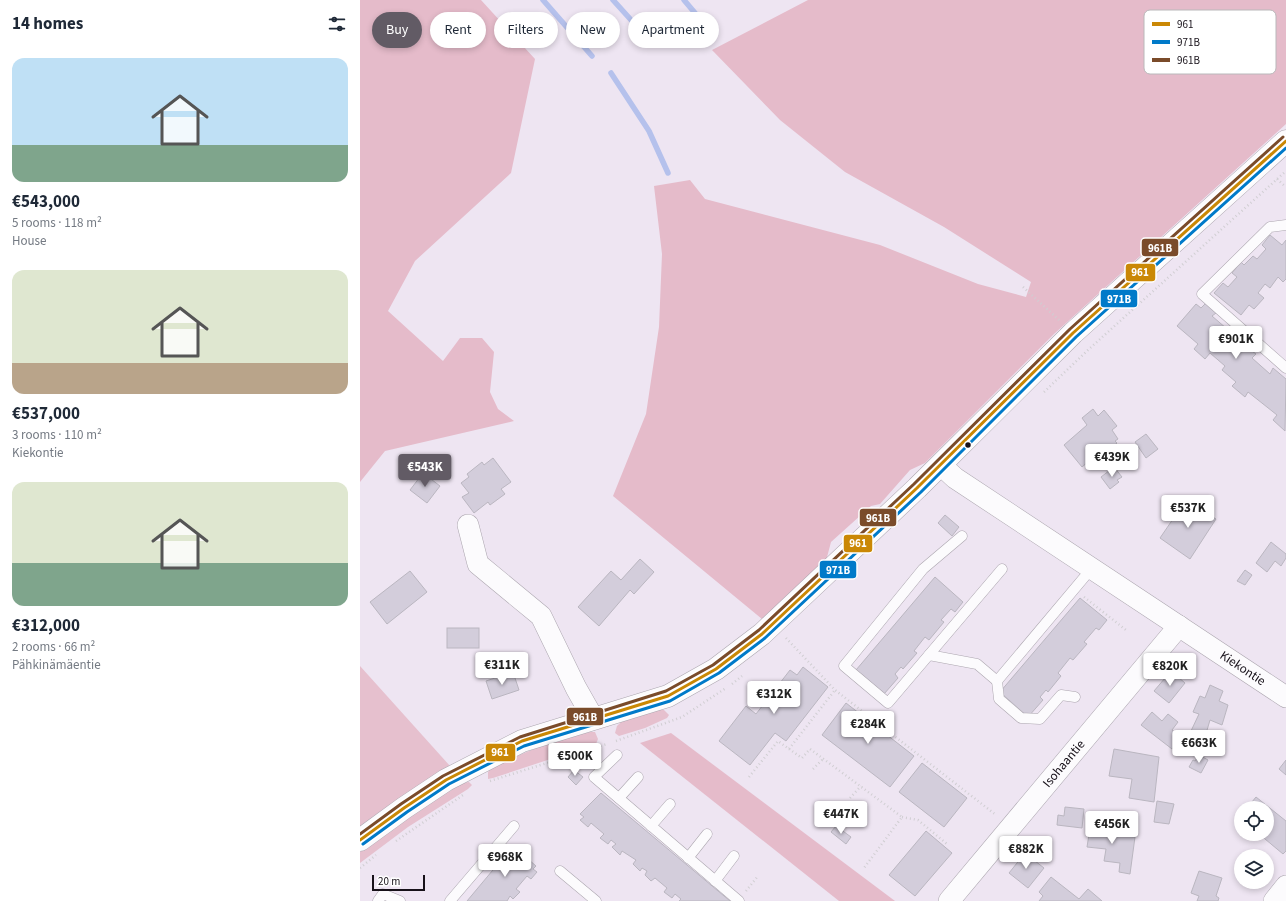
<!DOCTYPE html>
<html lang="en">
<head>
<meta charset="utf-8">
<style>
  :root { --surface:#fff; --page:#f2f2f3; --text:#1f2937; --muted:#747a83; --accent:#625b65 }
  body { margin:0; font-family:"Source Sans 3",sans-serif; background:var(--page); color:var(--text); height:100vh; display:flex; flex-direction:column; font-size:15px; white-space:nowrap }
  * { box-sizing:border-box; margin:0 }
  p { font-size:13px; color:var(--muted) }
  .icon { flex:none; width:22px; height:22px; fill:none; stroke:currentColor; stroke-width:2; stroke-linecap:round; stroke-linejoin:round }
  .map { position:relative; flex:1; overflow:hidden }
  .side { display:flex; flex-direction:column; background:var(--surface); width:360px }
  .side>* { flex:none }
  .banner { position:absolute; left:12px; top:12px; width:380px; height:36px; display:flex; gap:8px }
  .fabs { position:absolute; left:874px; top:801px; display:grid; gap:8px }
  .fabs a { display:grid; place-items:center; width:40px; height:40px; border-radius:50%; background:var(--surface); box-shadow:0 2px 6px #0003; font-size:20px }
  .scale { position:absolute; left:12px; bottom:10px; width:53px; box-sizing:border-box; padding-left:4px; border:2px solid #171119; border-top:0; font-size:11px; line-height:14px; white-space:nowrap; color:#171119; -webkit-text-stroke:3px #fff; paint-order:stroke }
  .price { position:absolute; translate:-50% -34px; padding:0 9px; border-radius:4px; background:#fff; color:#222; font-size:13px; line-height:26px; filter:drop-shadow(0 1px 2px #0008) }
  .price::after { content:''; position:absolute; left:50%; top:24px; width:12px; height:9px; margin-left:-6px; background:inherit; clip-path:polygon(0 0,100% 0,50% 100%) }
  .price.selected { background:var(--accent); color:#fff }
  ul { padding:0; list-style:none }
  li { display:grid; align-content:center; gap:8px; height:212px; padding:0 12px }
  li span { display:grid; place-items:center; height:124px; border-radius:12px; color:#555 }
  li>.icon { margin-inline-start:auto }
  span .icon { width:72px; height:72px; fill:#fffc; stroke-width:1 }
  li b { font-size:17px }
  h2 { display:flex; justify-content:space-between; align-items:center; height:48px; padding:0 12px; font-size:17px }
  .pill { padding:0 14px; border-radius:18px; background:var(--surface); box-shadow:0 2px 6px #0003; font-size:14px; line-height:36px }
  .pill.selected { background:var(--accent); color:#fff }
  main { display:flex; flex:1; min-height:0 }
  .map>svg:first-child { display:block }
  .green { fill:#e6c0ce }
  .forest { fill:#e5bbca }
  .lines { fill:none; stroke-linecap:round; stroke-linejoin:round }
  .stream { stroke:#b5c1ec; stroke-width:5.5 }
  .building { fill:#d3cddb; stroke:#bab6c0 }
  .service-casing { stroke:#aca6af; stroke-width:11 }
  .minor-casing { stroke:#aca6af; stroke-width:22 }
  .tertiary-casing { stroke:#aca6af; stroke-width:23 }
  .path { stroke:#d0ced2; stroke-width:2.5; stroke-dasharray:1 3; stroke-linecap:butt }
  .service { stroke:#fcfbfd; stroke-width:10 }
  .minor { stroke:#fcfbfd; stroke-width:21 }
  .tertiary { stroke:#fcfbfd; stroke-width:22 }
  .bus-1-casing { stroke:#fff; stroke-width:6 }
  .bus-2-casing { stroke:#fff; stroke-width:6 }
  .bus-3-casing { stroke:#fff; stroke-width:6 }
  .bus-1 { stroke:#ca8805; stroke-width:3 }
  .bus-2 { stroke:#007ac9; stroke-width:3 }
  .bus-3 { stroke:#7a4b2a; stroke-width:3 }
  .bus-dot { fill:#171119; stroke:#fff; stroke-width:1.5 }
  .labels { text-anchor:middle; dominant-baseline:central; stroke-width:3; stroke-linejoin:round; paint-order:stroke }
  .street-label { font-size:13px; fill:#171119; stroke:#fff }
  .key { fill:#fff; stroke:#b9b8ba; stroke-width:1 }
  .key-label { font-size:11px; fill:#171119 }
  .line-badge { stroke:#fff; stroke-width:1.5 }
  .badge-label { font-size:11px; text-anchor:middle; font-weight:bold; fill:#fff }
</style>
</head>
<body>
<main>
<section class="side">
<h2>14 homes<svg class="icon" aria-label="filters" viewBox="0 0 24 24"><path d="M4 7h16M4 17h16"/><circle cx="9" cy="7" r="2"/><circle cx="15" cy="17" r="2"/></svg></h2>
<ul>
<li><span style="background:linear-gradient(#bfe0f5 70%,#7fa58c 0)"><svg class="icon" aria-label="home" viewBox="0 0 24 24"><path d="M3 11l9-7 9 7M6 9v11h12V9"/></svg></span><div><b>€543,000</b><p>5 rooms · 118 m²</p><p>House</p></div></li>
<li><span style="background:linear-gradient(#dfe7d0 75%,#b9a48a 0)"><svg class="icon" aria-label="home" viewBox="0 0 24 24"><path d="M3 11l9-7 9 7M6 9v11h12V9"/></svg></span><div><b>€537,000</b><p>3 rooms · 110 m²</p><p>Kiekontie</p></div></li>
<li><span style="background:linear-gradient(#dfe7d0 65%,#7fa58c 0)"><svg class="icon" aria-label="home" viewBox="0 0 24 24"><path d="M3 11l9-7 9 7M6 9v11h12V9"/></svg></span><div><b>€312,000</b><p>2 rooms · 66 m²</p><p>Pähkinämäentie</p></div></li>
</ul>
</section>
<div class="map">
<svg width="926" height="901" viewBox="0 0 926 901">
  <rect width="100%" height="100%" fill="#eee5f2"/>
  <g class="green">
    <path d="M0 666 90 766 0 828Z"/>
    <path d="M298 709 304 710 309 715 307 718 285 728 259 736 255 733 257 726 263 720Z"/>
    <path d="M230 732H235L238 739 236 744 133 778 128 779V772L132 767C163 754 196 737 230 732Z"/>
    <path d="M109 782 112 785 108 789 48 827 0 863V852L6 848 59 810 102 783Z"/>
  </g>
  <g class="forest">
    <path d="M0 0H121L175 59 151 173 55 261 28 311 83 361 100 338H122L134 352 130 392 138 409 154 421 25 451 0 482Z"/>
    <path d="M448 0H926V124L694 334 565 463 550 470 520 504 511 506 471 542 466 561 402 619 253 496 286 414 299 327 302 254 294 186 330 180 345 199 520 245 618 284 666 297 671 282 584 227 485 172 420 120 352 50Z"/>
    <path d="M311 733 535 901H479L280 743Z"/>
  </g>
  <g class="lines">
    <g class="stream">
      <path d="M183 0 232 56"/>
      <path d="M253 0 281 31"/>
      <path d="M324 0 346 26"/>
      <path d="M251 73 289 131 308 173"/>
    </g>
  </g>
  <g class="building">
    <path d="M910 235 922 245 926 240V279L923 282 918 277 910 288 905 284 898 293 904 298 894 309 889 305 881 315 854 293 863 283 868 287 877 277 872 273 881 262 884 265 893 256 897 259 906 249 902 245Z"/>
    <path d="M846 303 856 313 852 316 874 335 878 330 889 341 884 345 896 354 892 358 910 374 913 368 926 379 925 431 913 420 917 415 888 392 885 397 872 386 876 382 862 370 865 366 850 353 845 359 834 349 838 344 817 326 836 304 841 308Z"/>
    <path d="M733 409 738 416 744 410 757 426 752 430 758 439 755 441 757 443 747 452 744 448 722 467 704 445 727 425 722 418Z"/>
    <path d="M786 434 798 449 786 458 775 442Z"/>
    <path d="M133 458 151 482 141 489 145 494 130 505 128 502 114 513 102 497 109 493 101 483 109 477 107 474 122 462 124 465Z"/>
    <path d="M754 467 762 477 757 480 759 482 750 489 741 477Z"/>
    <path d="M63 473 80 486 67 503 50 490Z"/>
    <path d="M826 500 856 519 830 559 800 538Z"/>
    <path d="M585 515 599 527 592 536 578 523Z"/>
    <path d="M911 542 926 554V558L921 566 915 561 907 572 896 563Z"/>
    <path d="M280 559 294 572 274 594 270 590 239 626 218 607 251 571 261 580Z"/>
    <path d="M885 570 892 575 885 585 877 581Z"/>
    <path d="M50 571 67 592 27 624 10 602Z"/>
    <path d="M575 577 603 602 595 612 591 609 581 620 584 622 569 640 565 637 554 651 557 653 543 669 541 667 535 674 538 678 524 694 496 670Z"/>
    <path d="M720 598 747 620 739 630 736 628 724 642 727 644 713 660 710 658 698 673 701 676 688 692 686 690 680 697 683 700 668 717 640 692Z"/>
    <rect x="87" y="628" width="32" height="20"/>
    <path d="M443 667 468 687 426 741 415 733 390 765 359 741 386 706 396 714 430 670 437 675Z"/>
    <path d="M811 671 825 683 809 703 794 691Z"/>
    <path d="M153 672 159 690 132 699 126 681Z"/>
    <path d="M850 685 863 691 859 701 868 705 862 725 850 720 845 737 831 731 839 714 833 712 840 696 845 698Z"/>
    <path d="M486 703 554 756 530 787 462 735Z"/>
    <path d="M792 712 802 721 808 714 818 722 812 730 822 737 812 749 781 725Z"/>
    <path d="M754 749 799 757 794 802 769 798 772 779 749 776Z"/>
    <path d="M839 755 848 760 841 773 829 767 833 760 835 761Z"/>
    <path d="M926 760V775L919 769Z"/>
    <path d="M562 763 607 798 584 827 539 792Z"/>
    <path d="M214 770 223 777 216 785 208 777Z"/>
    <path d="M241 793 370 901H319L321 899 315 894 312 898 304 892 307 888 295 878 291 881 285 875 287 871 282 868 280 871 273 864 276 860 262 851 260 855 252 847 256 844 251 840 248 844 240 838 244 834 231 823 228 827 220 820 224 817 220 814Z"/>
    <path d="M896 797 926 821V851L923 854 899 834H907V808H887Z"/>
    <path d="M797 801 814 804 809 824 794 822Z"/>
    <path d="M705 807 724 809 722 828 697 825 698 815 704 816Z"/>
    <path d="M731 822 754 825 753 834 775 837 770 874 759 872 760 863 744 861 746 849 727 847Z"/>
    <path d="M476 826 491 837 486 844 471 832Z"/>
    <path d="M566 831 592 853 555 896 529 875Z"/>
    <path d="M153 846 176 866 173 869 177 872 171 879 167 876 156 889 160 892 153 899 150 896 147 901H107Z"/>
    <path d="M665 853 684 868 668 888 649 873Z"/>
    <path d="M839 871 862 878 856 896 859 898 858 901H837L839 896 831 893Z"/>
    <path d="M691 877 719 899 728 889 742 901H679L683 896 679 892Z"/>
  </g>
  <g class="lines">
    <defs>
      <g id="service">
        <path d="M926 225 910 227 842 294 926 368"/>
        <path d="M602 536 563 569 484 666 528 703 642 569"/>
        <path d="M569 655 617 664 637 681 732 568"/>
        <path d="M637 681 639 699 661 718 680 719 701 695 715 697"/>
        <path d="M257 755 234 777 379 901"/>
        <path d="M259 798 278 777"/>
        <path d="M291 826 310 804"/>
        <path d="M328 858 347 834"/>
        <path d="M200 871 236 901"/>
        <path d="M355 881 374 856"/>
        <path d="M18 901 23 894 40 901"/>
        <path d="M90 901 154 826"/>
      </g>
      <g id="minor">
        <path id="s1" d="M581 465 595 478 926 697"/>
        <path d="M108 525 118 564 181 616 216 688 233 718"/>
        <path id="s2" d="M589 901 819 626"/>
        <path d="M914 901 926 886"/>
      </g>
      <path id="tertiary" d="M0 840 44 808 86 780 162 741 308 696 356 669 402 634 557 488 713 333 926 141"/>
    </defs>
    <use href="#service" class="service-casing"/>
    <use href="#minor" class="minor-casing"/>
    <use href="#tertiary" class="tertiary-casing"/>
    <g class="path">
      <path d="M917 179 926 187"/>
      <path d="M663 287 699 320"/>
      <path d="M684 392 728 350 926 171"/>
      <path d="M724 597 766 630"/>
      <path d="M426 638 475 690 636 815"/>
      <path d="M372 684 382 676"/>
      <path d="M256 741 322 717 366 688"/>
      <path d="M429 749 442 758 450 749 542 817 504 868"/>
      <path d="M453 769 464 758"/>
      <path d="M389 777 418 741 429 749 475 690"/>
      <path d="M130 781 247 744"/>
      <path d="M490 798 501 786"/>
      <path d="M542 817 558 820 587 844"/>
      <path d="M36 841 103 795"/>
      <path d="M0 868 16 855"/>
      <path d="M386 891 398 876"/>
    </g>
    <use href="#service" class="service"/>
    <use href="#minor" class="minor"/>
    <use href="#tertiary" class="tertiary"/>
    <defs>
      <path id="bus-1" d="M0 840 44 808 86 780 162 741 308 696 356 669 402 634 557 488 713 333 926 141"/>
      <path id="bus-2" d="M3 844 47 812 89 784 164 746 310 701 359 673 405 638 561 492 716 337 926 148"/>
      <path id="bus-3" d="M0 834 41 804 83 776 160 737 306 691 353 665 399 630 554 484 710 329 923 137"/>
    </defs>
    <use href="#bus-1" class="bus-1-casing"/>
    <use href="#bus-2" class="bus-2-casing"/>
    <use href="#bus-3" class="bus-3-casing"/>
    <use href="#bus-1" class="bus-1"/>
    <use href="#bus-2" class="bus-2"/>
    <use href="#bus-3" class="bus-3"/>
  </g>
  <circle class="bus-dot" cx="608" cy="445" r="3.5"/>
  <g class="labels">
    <g class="street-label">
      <text stroke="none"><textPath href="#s1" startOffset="364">Kiekontie</textPath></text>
      <text stroke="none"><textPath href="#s2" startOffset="179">Isohaantie</textPath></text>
    </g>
  </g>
  <rect x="784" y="10" width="132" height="64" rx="6" class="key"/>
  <rect x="792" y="22" width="18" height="4" fill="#ca8805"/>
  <rect x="792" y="40" width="18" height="4" fill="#007ac9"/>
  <rect x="792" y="58" width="18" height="4" fill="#7a4b2a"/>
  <g class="key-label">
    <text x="817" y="28">961</text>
    <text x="817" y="46">971B</text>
    <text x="817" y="64">961B</text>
  </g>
  <g class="line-badge">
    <rect x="781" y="238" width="38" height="19" rx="4" fill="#7a4b2a"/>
    <rect x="765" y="263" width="31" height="19" rx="4" fill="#ca8805"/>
    <rect x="740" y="289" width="38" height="19" rx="4" fill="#007ac9"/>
    <rect x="499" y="508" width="38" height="19" rx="4" fill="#7a4b2a"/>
    <rect x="483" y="534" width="30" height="19" rx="4" fill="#ca8805"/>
    <rect x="459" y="560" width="38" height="19" rx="4" fill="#007ac9"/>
    <rect x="206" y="707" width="38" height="19" rx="4" fill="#7a4b2a"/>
    <rect x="125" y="743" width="31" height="19" rx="4" fill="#ca8805"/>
  </g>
  <g class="badge-label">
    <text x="800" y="252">961B</text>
    <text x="780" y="276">961</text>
    <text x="759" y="303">971B</text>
    <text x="518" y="522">961B</text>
    <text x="498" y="547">961</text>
    <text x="478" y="574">971B</text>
    <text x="225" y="721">961B</text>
    <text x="140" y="756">961</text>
  </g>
</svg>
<div class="fabs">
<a><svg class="icon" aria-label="locate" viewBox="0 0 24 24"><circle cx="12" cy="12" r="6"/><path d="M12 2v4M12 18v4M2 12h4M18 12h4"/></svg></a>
<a><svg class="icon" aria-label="layers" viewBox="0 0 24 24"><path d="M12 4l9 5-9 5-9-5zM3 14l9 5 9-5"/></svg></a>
</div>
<div class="scale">20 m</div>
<b class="price" style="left:876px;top:360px">€901K</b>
<b class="price" style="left:752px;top:478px">€439K</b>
<b class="price selected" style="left:65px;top:488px">€543K</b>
<b class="price" style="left:828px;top:529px">€537K</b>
<b class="price" style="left:142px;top:686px">€311K</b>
<b class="price" style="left:810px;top:687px">€820K</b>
<b class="price" style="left:414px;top:715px">€312K</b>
<b class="price" style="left:508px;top:745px">€284K</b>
<b class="price" style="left:839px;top:764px">€663K</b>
<b class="price" style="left:215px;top:777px">€500K</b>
<b class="price" style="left:481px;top:835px">€447K</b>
<b class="price" style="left:752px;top:845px">€456K</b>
<b class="price" style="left:666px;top:870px">€882K</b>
<b class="price" style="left:145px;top:878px">€968K</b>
<div class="banner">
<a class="pill selected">Buy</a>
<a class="pill">Rent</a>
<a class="pill">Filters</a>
<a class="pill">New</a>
<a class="pill">Apartment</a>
</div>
</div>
</main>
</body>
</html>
